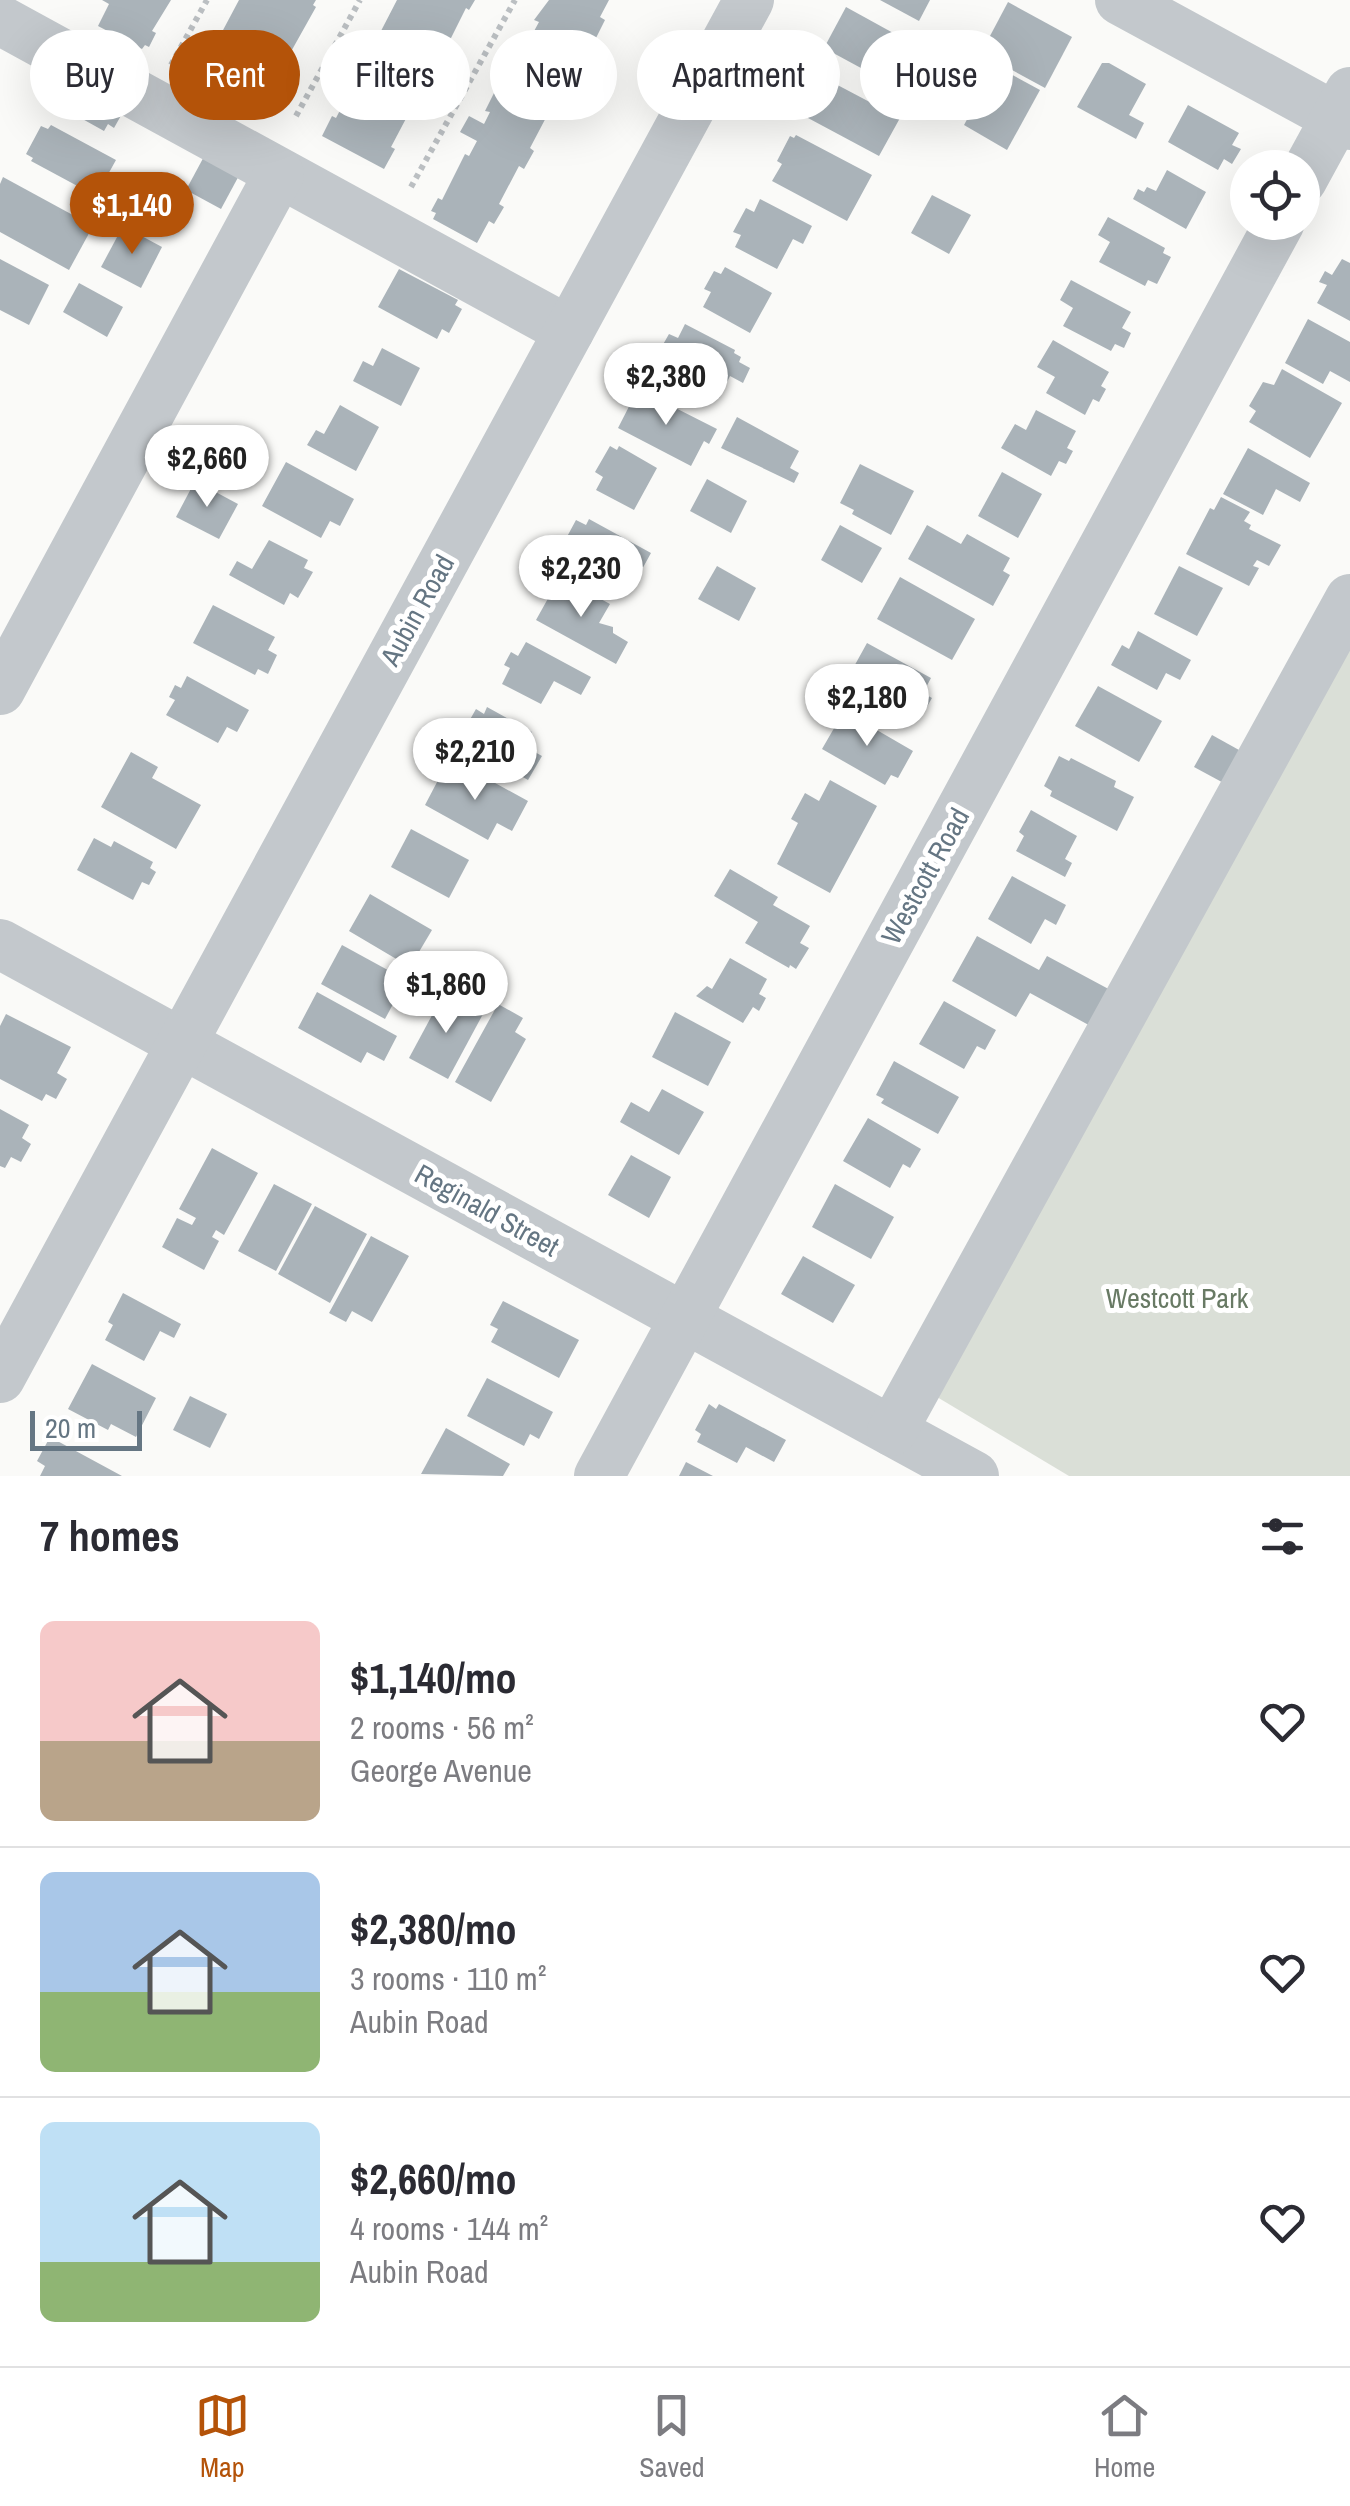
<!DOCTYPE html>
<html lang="en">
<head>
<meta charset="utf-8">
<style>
  :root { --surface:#fff; --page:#f7f7f7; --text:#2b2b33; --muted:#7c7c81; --line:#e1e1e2; --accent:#b45309 }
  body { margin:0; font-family:"Archivo Narrow",sans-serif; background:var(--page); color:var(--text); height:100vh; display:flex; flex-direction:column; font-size:38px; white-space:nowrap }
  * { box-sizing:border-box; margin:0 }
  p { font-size:32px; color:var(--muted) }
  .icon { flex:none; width:55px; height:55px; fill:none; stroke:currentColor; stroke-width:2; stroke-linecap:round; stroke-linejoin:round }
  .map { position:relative; height:1476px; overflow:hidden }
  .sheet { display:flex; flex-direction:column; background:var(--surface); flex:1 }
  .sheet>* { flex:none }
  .hud { position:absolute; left:30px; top:30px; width:1290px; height:90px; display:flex; gap:20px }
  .fabs { position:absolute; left:1230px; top:150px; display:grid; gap:20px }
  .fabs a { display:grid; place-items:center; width:90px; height:90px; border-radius:50%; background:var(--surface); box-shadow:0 10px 40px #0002; font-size:50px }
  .scale { position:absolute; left:30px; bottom:25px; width:112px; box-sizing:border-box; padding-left:10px; border:5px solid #657683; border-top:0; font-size:28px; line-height:35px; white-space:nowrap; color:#657683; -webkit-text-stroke:8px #fff; paint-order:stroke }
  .price { position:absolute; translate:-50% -85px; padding:0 22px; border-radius:35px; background:#fff; color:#222; font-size:32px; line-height:65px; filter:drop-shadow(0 2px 5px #0008) }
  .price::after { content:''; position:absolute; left:50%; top:60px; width:30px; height:22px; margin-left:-15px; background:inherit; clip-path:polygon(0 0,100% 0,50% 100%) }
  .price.on { background:var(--accent); color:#fff }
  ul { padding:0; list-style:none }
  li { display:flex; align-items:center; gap:30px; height:250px; padding:0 40px }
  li+li { border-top:2px solid var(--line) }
  li span { display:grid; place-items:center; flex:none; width:280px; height:200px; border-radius:15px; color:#555 }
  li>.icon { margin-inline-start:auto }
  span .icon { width:120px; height:120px; fill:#fffc; stroke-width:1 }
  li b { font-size:42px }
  h2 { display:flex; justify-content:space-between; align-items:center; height:120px; padding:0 40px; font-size:42px }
  .pill { padding:0 35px; border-radius:45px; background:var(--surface); box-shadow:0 10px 40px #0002; font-size:35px; line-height:90px }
  .pill.on { background:var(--accent); color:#fff }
  .tab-bar { display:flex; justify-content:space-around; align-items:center; height:140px; border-top:2px solid var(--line); background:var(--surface); font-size:28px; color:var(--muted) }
  .tab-bar a { display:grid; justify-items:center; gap:5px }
  .tab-bar .on { color:var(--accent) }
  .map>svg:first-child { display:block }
  .green { fill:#dadfd7 }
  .building { fill:#aab3b9 }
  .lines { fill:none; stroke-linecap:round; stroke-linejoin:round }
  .path { stroke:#bbbfc2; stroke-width:6; stroke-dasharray:5 5; stroke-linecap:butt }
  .minor { stroke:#c3c8cc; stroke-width:50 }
  .labels { text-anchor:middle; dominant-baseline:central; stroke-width:10; stroke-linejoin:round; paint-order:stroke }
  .street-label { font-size:28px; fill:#657683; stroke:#fff }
  .park-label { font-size:28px; fill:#687a64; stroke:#fff }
</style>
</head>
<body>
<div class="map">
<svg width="1350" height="1476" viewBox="0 0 1350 1476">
  <rect width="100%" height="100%" fill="#fafaf8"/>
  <path class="green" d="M1350 623V1476H1069L927 1391Z"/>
  <g class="building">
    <path d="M102 0H171L152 31 156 33 149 47 145 45 142 49 98 26 109 4Z"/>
    <path d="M239 0H316L313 5 316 7 265 98 205 64Z"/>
    <path d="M397 0H475L469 10 466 8 414 112 410 111 391 147 395 149 384 169 322 136 332 116 336 118Z"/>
    <path d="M549 0H609L600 17 605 20 596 38 590 35 579 56 573 53 565 67 571 70 559 92 565 95 555 113 550 110 530 148 534 151 524 169 519 166 499 204 504 207 494 224 489 221 477 243 433 219 436 213 431 211 438 198 442 200 465 154 469 156 477 141 460 132 469 116 484 124 490 112 485 111 494 93 498 95 517 57 520 58 526 47 532 50 539 36 533 33 539 22 534 20Z"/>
    <path d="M880 0H930L919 21Z"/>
    <path d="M1008 2 1072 37 1045 88 981 53Z"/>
    <path d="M846 7 955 67 933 107 824 48Z"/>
    <path d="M1102 63H1109L1146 84 1129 115 1144 123 1136 139 1077 107Z"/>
    <path d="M72 66 123 112 114 128 108 124 104 131 52 102Z"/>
    <path d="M996 66 1040 90 1007 150 964 125Z"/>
    <path d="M828 80 900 118 879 156 808 118 810 114 804 110 817 87 822 90Z"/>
    <path d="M1188 105 1239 133 1232 145 1241 149 1232 164 1224 159 1218 170 1168 142Z"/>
    <path d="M51 125 116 160 96 196 31 161 33 158 26 154 41 126 48 129Z"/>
    <path d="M796 135 872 175 847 221 772 181 782 164 777 161 790 136 794 138Z"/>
    <path d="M207 151 242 170 221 209 186 190Z"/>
    <path d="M1167 170 1206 192 1186 229 1133 199 1138 189 1144 192 1147 187 1156 191Z"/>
    <path d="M3 177 93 226 69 270 0 232V184Z"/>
    <path d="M932 195 971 215 949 254 911 233Z"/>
    <path d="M760 199 812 226 803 244 793 239 777 269 735 247 741 235 733 232 746 208 754 212Z"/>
    <path d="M1108 217 1165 248 1163 253 1171 257 1157 284 1148 280 1145 286 1099 262 1110 242 1098 235Z"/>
    <path d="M123 226 162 247 141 288 101 267Z"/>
    <path d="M0 259 49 285 29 325 0 310Z"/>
    <path d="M1342 259 1350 263V321L1317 303 1327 285 1319 282 1325 271 1332 275Z"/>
    <path d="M725 267 772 293 750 333 703 307 711 292 704 289 714 271 721 274Z"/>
    <path d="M399 269 458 300 455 305 462 309 449 333 442 329 437 339 378 307Z"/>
    <path d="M1071 280 1131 312 1122 328 1131 333 1124 348 1115 344 1111 351 1063 326 1073 308 1060 300Z"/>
    <path d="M79 283 123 307 107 337 63 312Z"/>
    <path d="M1308 319 1350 342V382L1330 371 1323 384 1285 363Z"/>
    <path d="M685 324 735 350 734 353 741 357 739 362 750 368 743 383 730 376 719 398 662 368 670 353 661 348 669 334 678 338Z"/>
    <path d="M1053 340 1109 372 1101 386 1106 389 1099 402 1093 399 1085 415 1046 393 1055 377 1037 367Z"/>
    <path d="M382 348 420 368 401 406 353 381 363 361 373 366Z"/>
    <path d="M1282 369 1342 403 1310 458 1249 422 1256 411 1249 406 1263 382 1274 385Z"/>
    <path d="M638 389 717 429 709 444 704 441 691 466 618 428Z"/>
    <path d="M340 405 379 427 356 471 307 445 316 430 324 434Z"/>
    <path d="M1036 410 1076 431 1067 448 1073 451 1066 464 1059 461 1051 476 1001 448 1015 424 1026 430Z"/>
    <path d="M737 417 799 451 790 468 799 473 794 483 721 448Z"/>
    <path d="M610 446 617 450 619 446 657 468 634 510 596 490 603 477 595 472Z"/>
    <path d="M1248 448 1310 483 1300 502 1276 489 1263 515 1223 494Z"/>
    <path d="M286 462 354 499 340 526 330 521 321 538 262 506Z"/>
    <path d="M860 464 914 491 891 535 852 514 854 510 840 503Z"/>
    <path d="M1002 472 1042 494 1018 538 978 516Z"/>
    <path d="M707 479 747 501 731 533 690 511Z"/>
    <path d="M195 481 238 504 219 539 176 517Z"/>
    <path d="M1221 497 1250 512 1244 521 1251 525 1249 529 1281 545 1269 566 1257 560 1253 566 1259 568 1249 586 1186 554 1210 508 1214 510Z"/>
    <path d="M589 519 651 553 630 591 569 557 572 552 562 546 576 520 586 525Z"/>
    <path d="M840 525 882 548 862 583 821 560Z"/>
    <path d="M927 525 961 544 967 534 1010 558 1003 571 1010 575 993 606 908 559Z"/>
    <path d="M269 540 308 560 304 568 313 572 298 598 290 593 284 605 229 575 237 561 252 569Z"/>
    <path d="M717 566 756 588 739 621 698 599Z"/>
    <path d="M1179 566 1223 588 1197 636 1154 614Z"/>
    <path d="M560 577 610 604 599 623 613 627V633L628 642 616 664 536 620Z"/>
    <path d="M900 577 975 619 952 660 877 619Z"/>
    <path d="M213 605 275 637 268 650 277 655 268 674 258 669 255 675 193 643Z"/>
    <path d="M1138 631 1191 660 1180 680 1166 673 1157 690 1111 665 1122 645 1129 649Z"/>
    <path d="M526 642 591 677 581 695 554 681 541 704 502 684 510 668 504 665 511 652 518 656Z"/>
    <path d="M867 643 931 678 923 693 932 698 921 717 913 712 910 717 846 681Z"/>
    <path d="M187 676 249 710 237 732 227 727 218 743 166 715 175 700 169 697 175 685 181 688Z"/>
    <path d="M1098 686 1162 721 1139 762 1075 726Z"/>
    <path d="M487 707 532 732 524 746 542 756 528 780 467 745 476 728 468 723 476 709 484 714Z"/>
    <path d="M844 711 913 751 898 778 891 775 885 785 822 749Z"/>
    <path d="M1212 735 1248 755 1231 787 1194 767Z"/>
    <path d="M131 752 158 767 152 778 201 805 176 849 101 807Z"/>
    <path d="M1059 756 1069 761 1071 758 1116 781 1114 787 1134 797 1117 831 1050 796 1052 791 1044 786Z"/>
    <path d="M446 765 475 781 477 776 484 780 486 778 528 801 512 831 497 823 488 840 425 805Z"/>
    <path d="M830 780 877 806 830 893 777 864 798 823 791 819 805 793 819 801Z"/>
    <path d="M1031 810 1077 836 1065 859 1072 863 1065 877 1016 851 1024 836 1019 832Z"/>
    <path d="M411 829 469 860 449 898 391 867Z"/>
    <path d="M94 838 111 847 114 841 153 862 150 868 156 872 149 885 142 882 133 900 77 870Z"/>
    <path d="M730 869 778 897 773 905 810 926 800 943 809 948 796 969 790 965 789 968 745 943 758 922 714 896Z"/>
    <path d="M1012 876 1066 905 1056 925 1045 919 1031 944 988 919Z"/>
    <path d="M370 894 432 930 413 962 401 956 398 960 349 931Z"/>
    <path d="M977 936 1039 970 1047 956 1116 993 1096 1029 1030 993 1016 1017 952 981Z"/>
    <path d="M342 945 406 980 385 1019 321 984Z"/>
    <path d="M730 958 767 979 759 994 766 998 759 1011 753 1007 743 1023 696 996 707 986 712 989Z"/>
    <path d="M317 992 397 1036 384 1061 367 1052 361 1063 298 1028Z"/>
    <path d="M444 993 483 1014 448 1079 409 1058Z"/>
    <path d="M944 1001 996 1030 985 1050 977 1046 964 1069 919 1044Z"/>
    <path d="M498 1004 523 1018 515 1032 526 1039 491 1102 455 1082Z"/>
    <path d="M675 1012 731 1042 708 1086 652 1057Z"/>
    <path d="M6 1014 71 1047 57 1073 67 1079 56 1099 46 1094 42 1101 0 1079V1026Z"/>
    <path d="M894 1061 959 1097 938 1134 881 1103 884 1099 876 1095Z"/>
    <path d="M662 1089 704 1112 679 1155 620 1122 631 1102 649 1112Z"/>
    <path d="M0 1109 29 1125 22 1138 31 1144 21 1162 11 1157 5 1168 0 1166Z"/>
    <path d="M868 1118 921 1149 910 1168 903 1164 890 1188 843 1161Z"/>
    <path d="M212 1148 258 1173 224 1235 216 1230 212 1237 219 1241 204 1270 162 1247 177 1218 192 1225 196 1218 179 1209Z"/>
    <path d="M631 1155 671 1177 649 1218 608 1195Z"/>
    <path d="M274 1184 312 1204 276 1271 238 1251Z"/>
    <path d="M835 1184 894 1217 871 1259 812 1227Z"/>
    <path d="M315 1206 367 1234 330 1303 278 1274Z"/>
    <path d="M371 1236 409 1256 372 1322 352 1311 346 1322 329 1313Z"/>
    <path d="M803 1256 855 1285 833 1323 781 1294Z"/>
    <path d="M123 1293 181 1324 174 1338 160 1331 144 1361 105 1340 113 1325 108 1322Z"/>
    <path d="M503 1301 579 1340 559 1378 491 1342 498 1329 490 1325Z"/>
    <path d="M92 1364 156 1398 136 1437 111 1424 108 1430 68 1409Z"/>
    <path d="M487 1378 553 1412 539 1439 530 1434 524 1446 467 1416Z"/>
    <path d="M190 1396 227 1414 210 1448 173 1430Z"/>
    <path d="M709 1404 716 1409 719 1404 786 1440 774 1462 746 1447 737 1463 697 1442 701 1434 695 1430Z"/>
    <path d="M446 1428 510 1464 503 1476 421 1474Z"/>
    <path d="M50 1437 122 1476H40L45 1466 37 1461Z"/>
    <path d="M686 1462 713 1476H679Z"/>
  </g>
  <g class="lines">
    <g class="path">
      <path d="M171 65 207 0"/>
      <path d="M296 116 360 0"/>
      <path d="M411 187 515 0"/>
    </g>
    <g class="minor">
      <path d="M1120 0 1350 125"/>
      <path d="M0 20 569 331"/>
      <path d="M1302 180 1350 92"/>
      <path d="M0 690 279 174"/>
      <path d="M0 944 974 1476"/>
      <path d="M0 1378 749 0"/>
      <path d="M892 1431 1350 599"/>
      <path d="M599 1476 1280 222"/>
    </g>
  </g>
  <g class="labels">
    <g class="street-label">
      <text transform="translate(417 610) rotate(-61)">Aubin Road</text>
      <text transform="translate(925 876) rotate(-61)">Westcott Road</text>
      <text transform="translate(487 1210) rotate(29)">Reginald Street</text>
    </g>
    <g class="park-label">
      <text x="1177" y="1298">Westcott Park</text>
    </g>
  </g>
</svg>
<div class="fabs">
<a><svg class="icon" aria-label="locate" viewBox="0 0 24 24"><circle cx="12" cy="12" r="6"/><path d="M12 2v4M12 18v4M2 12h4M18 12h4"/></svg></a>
</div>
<div class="scale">20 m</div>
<b class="price on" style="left:132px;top:257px">$1,140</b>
<b class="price" style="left:666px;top:428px">$2,380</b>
<b class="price" style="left:207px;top:510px">$2,660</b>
<b class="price" style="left:581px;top:620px">$2,230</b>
<b class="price" style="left:867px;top:749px">$2,180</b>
<b class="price" style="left:475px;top:803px">$2,210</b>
<b class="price" style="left:446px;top:1036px">$1,860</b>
<div class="hud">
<a class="pill">Buy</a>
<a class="pill on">Rent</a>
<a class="pill">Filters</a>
<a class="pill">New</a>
<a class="pill">Apartment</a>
<a class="pill">House</a>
</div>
</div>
<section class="sheet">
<h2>7 homes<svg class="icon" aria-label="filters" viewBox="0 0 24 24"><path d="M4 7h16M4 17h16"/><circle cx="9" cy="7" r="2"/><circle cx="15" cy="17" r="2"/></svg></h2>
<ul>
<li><span style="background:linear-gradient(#f6c9c9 60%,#b9a48a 0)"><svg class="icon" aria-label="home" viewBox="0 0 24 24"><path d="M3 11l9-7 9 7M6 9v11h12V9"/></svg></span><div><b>$1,140/mo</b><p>2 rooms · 56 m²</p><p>George Avenue</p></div><svg class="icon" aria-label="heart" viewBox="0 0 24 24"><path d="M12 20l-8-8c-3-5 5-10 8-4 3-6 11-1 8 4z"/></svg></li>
<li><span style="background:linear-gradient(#a9c7e8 60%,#8fb573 0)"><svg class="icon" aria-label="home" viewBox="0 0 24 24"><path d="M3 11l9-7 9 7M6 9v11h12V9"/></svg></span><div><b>$2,380/mo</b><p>3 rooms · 110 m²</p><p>Aubin Road</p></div><svg class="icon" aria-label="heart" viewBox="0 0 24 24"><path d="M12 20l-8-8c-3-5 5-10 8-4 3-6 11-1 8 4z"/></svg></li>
<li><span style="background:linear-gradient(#bfe0f5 70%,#8fb573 0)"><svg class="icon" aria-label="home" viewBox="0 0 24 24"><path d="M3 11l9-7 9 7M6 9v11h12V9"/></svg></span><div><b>$2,660/mo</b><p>4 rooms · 144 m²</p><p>Aubin Road</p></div><svg class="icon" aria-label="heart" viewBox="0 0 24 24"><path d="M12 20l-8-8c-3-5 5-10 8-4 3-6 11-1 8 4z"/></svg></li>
</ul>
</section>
<nav class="tab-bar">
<a class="on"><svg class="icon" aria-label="map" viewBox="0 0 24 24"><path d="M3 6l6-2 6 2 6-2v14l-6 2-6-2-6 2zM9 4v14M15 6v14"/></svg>Map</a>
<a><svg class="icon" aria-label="saved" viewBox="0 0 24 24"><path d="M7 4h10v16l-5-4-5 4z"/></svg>Saved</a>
<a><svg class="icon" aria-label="home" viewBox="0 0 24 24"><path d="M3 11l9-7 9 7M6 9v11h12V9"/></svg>Home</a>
</nav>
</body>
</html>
